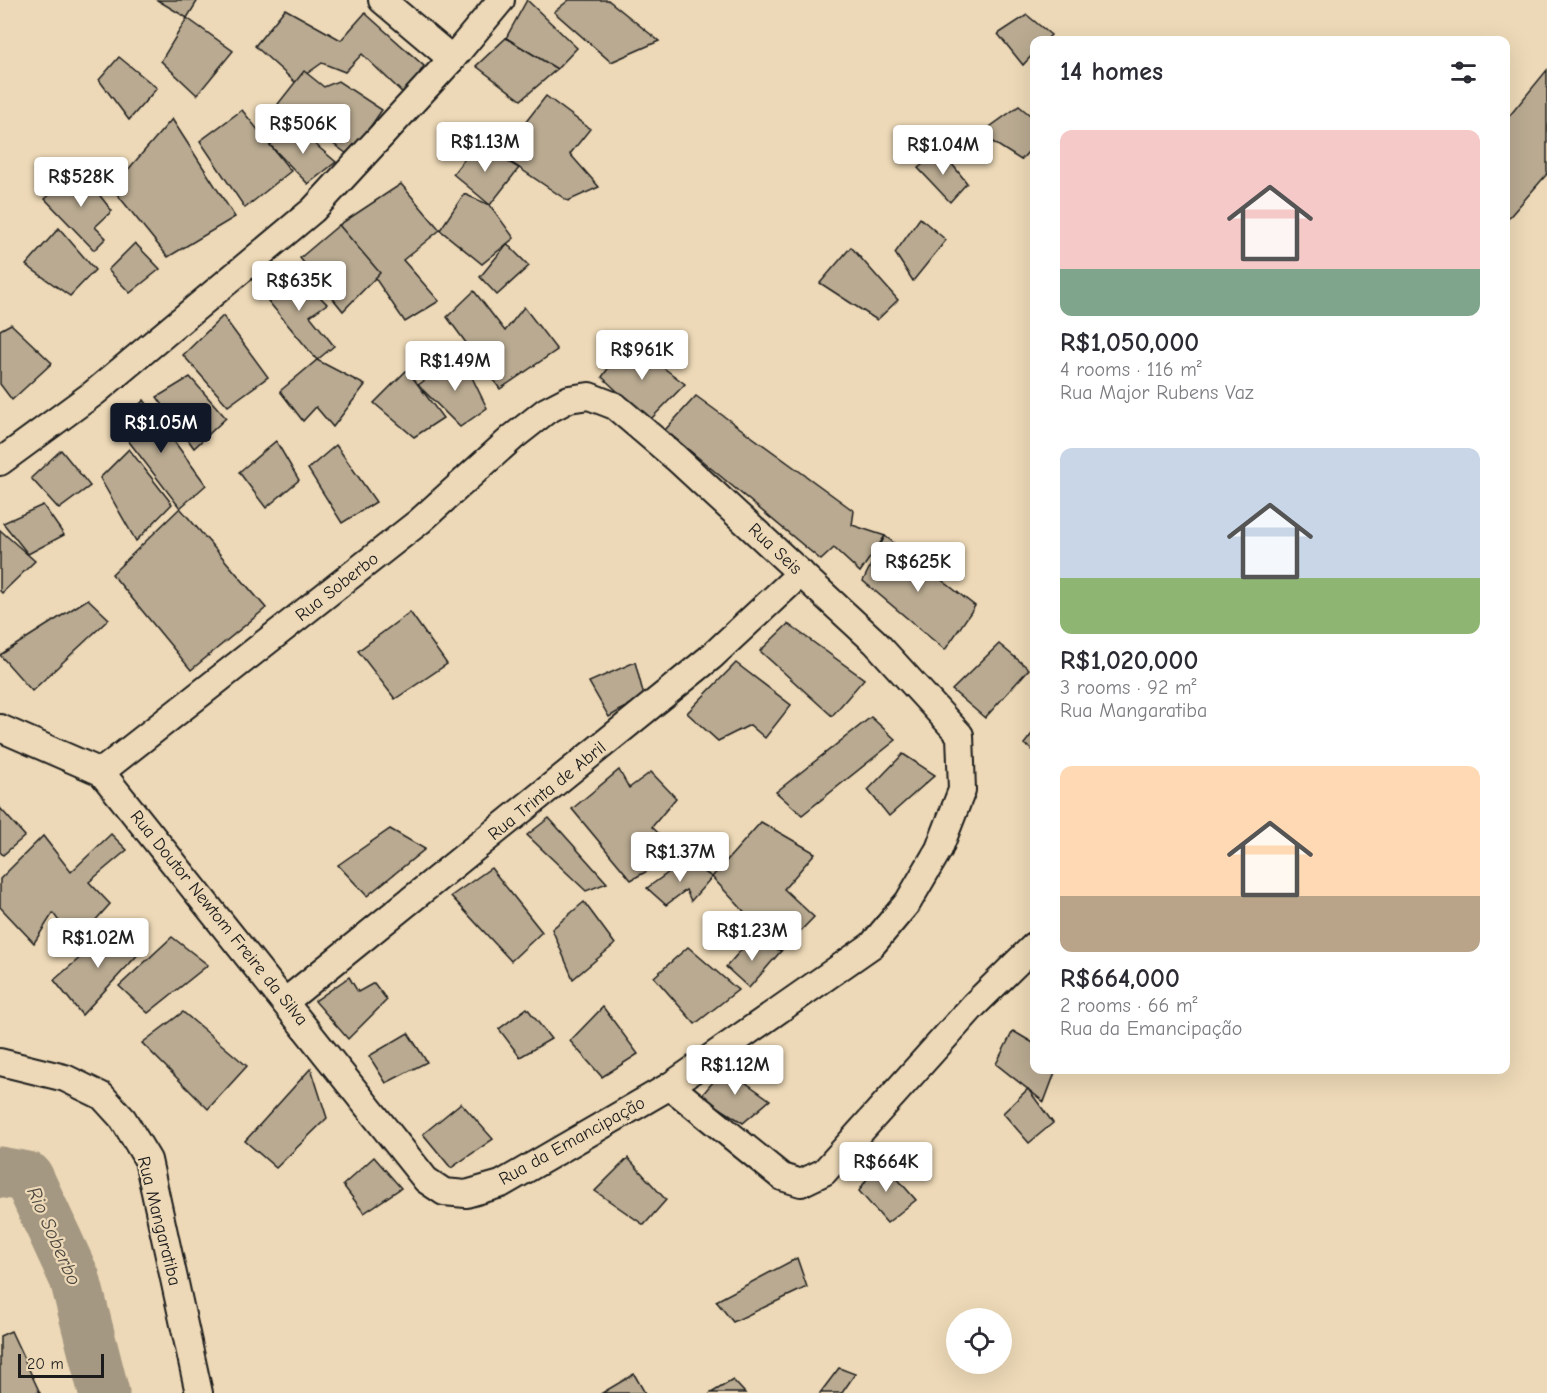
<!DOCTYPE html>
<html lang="en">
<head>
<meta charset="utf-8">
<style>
  :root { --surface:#fff; --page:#f2f2f3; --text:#2b2b33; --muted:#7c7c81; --accent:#111827 }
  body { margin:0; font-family:"Comic Neue",sans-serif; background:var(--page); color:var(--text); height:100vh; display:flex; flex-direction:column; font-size:22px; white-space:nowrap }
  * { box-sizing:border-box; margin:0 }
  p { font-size:20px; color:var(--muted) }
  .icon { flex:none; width:33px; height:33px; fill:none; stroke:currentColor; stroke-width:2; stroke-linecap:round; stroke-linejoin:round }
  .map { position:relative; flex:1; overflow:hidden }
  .side { position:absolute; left:1030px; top:36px; width:480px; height:1038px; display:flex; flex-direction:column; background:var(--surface); border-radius:12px; box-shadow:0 6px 24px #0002 }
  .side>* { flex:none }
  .tools { position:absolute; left:946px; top:1308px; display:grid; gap:12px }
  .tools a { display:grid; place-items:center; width:66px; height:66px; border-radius:50%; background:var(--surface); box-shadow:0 6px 24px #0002; font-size:30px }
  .scale { position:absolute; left:18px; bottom:15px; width:86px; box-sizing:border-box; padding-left:6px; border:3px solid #1c1c1c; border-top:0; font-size:16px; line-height:21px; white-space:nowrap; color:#1c1c1c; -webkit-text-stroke:4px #edd9b7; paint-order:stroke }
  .price { position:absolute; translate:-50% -51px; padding:0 14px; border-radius:6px; background:#fff; color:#222; font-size:20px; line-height:39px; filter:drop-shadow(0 2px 3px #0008) }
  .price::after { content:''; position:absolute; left:50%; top:36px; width:18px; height:14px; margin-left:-9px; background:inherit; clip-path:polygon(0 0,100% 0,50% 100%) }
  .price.selected { background:var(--accent); color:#fff }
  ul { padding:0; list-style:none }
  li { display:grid; align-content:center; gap:12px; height:318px; padding:0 30px }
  li span { display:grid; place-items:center; height:186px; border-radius:12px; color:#555 }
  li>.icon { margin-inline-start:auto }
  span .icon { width:108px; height:108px; fill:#fffc; stroke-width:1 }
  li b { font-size:26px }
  h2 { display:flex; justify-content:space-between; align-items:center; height:72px; padding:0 30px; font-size:26px }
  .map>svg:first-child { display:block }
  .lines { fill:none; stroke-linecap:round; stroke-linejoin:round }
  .river { stroke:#a59882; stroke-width:51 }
  .building { fill:#b9aa91; stroke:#1c1c1c; stroke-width:1.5 }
  .minor-casing { stroke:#1c1c1c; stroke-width:30 }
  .minor { stroke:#edd9b7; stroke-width:26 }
  .labels { text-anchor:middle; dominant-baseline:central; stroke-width:4.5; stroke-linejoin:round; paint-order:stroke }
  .street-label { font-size:18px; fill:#1c1c1c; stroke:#edd9b7 }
  .water-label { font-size:20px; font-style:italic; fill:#4c4740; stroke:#edd9b7 }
</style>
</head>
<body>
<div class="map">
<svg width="1547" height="1393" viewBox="0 0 1547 1393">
  <rect width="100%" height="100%" fill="#edd9b7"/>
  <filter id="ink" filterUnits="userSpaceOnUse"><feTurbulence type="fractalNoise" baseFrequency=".0167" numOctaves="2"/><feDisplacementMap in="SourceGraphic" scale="12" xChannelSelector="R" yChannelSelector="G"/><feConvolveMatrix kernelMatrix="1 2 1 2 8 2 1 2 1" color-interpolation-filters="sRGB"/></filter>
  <g filter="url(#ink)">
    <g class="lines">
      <path class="river" d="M0 1172 28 1177 75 1279 104 1393"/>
    </g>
    <g class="building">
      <path d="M157 0H198L187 18Z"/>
      <path d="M527 0 577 48 557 69 506 38Z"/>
      <path d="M569 0H608L659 41 611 62 554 12Z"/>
      <path d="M285 9 341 40 365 13 424 66 405 95 362 54 345 72 322 63 295 82 255 46Z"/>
      <path d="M1027 15 1051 35 1046 40H1035V52L1023 65 998 34Z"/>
      <path d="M187 18 233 51 197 95 161 61Z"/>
      <path d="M506 38 557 69 521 100 476 66Z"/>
      <path d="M119 57 157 88 129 120 99 80Z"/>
      <path d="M1547 70V174L1506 221V120Z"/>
      <path d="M304 71 324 87 338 81 382 110 350 156 278 104Z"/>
      <path d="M546 96 590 129 570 154 599 187 568 201 500 155Z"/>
      <path d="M1019 106 1035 119V144L1021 160 980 134Z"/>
      <path d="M242 110 291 171 245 208 200 141Z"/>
      <path d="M172 119 235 217 168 257 112 188Z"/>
      <path d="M294 126 336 162 308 184 270 145Z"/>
      <path d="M476 144 519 168 490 205 453 174Z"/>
      <path d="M941 150 967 183 950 202 918 168Z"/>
      <path d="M79 169 112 211 95 227 106 238 94 250 45 199Z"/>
      <path d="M401 184 440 230 403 260 439 301 405 322 339 225Z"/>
      <path d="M464 194 490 205 514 238 482 264 440 230Z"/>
      <path d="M920 218 946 240 913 281 895 253Z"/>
      <path d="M339 225 380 273 343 311 300 258Z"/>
      <path d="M59 228 95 270 70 296 26 265Z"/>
      <path d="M135 243 160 269 130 293 108 270Z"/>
      <path d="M507 244 529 266 497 295 480 277Z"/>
      <path d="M851 247 898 300 877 320 820 283Z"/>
      <path d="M297 274 327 304 310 316 334 346 317 360 259 290Z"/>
      <path d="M474 291 505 331 524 307 557 350 500 389 447 317Z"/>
      <path d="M223 316 268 377 228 406 183 355Z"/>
      <path d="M11 324 52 363 12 400 0 384V330Z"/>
      <path d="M628 341 685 384 649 421 602 377Z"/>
      <path d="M461 355 487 408 460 427 418 385Z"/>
      <path d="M317 360 365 385 333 427 316 407 303 421 280 391Z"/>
      <path d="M407 370 443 418 414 437 374 403Z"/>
      <path d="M190 377 226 418 194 448 157 397Z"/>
      <path d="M696 396 854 511 852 525 885 536 860 572 834 548 821 560 665 430Z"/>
      <path d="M144 400 206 485 180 508 117 426Z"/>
      <path d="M276 441 299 480 266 508 239 472Z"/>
      <path d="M336 445 376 502 342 523 308 469Z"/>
      <path d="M129 449 172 504 136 541 100 478Z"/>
      <path d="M61 450 90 486 59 509 31 478Z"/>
      <path d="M43 505 64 535 28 554 3 523Z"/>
      <path d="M180 508 266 608 191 670 112 574Z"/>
      <path d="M0 530 35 561 2 593 0 591Z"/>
      <path d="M885 536 975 606 945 650 863 581Z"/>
      <path d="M88 599 109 619 32 691 0 655Z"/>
      <path d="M410 612 447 664 395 699 358 651Z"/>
      <path d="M788 624 864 679 832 716 760 651Z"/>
      <path d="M999 644 1029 669 985 718 952 690Z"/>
      <path d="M635 662 644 696 609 717 589 682Z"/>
      <path d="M736 663 791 705 765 738 750 725 718 741 687 713Z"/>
      <path d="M871 717 896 740 802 815 776 792Z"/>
      <path d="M1035 730V752L1024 744Z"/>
      <path d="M903 754 935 775 889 816 868 790Z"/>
      <path d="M619 770 629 788 651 772 676 798 652 827 686 860 658 865 631 880 572 809Z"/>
      <path d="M0 808 25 836 3 855 0 852Z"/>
      <path d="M549 818 607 883 586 891 527 835Z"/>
      <path d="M761 822 815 853 784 889 814 917 781 951 712 877Z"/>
      <path d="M390 829 425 849 367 896 338 865Z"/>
      <path d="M111 834 127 850 89 882 110 904 75 943 53 913 34 943 0 907V879L43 836 71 872Z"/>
      <path d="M686 860 712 877 691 901 686 890 666 905 647 888Z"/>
      <path d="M491 868 542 932 511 961 451 896Z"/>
      <path d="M584 902 615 944 573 979 552 929Z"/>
      <path d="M117 926 144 948 82 1015 54 980Z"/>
      <path d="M172 937 208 965 148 1013 119 986Z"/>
      <path d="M751 939 781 951 749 988 726 967Z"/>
      <path d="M688 947 738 990 695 1024 654 977Z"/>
      <path d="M349 977 358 992 374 983 387 1000 348 1039 315 1001Z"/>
      <path d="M603 1007 638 1054 602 1077 570 1041Z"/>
      <path d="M527 1008 551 1039 520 1057 499 1029Z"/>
      <path d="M183 1012 247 1066 208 1109 142 1043Z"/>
      <path d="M1013 1031 1035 1044V1070H1056L1044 1102 996 1064Z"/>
      <path d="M408 1033 427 1062 386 1083 369 1056Z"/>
      <path d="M311 1068 327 1118 276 1168 245 1141Z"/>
      <path d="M725 1068 770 1100 743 1123 701 1096Z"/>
      <path d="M1028 1089 1053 1123 1029 1143 1003 1113Z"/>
      <path d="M461 1103 493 1139 451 1168 423 1134Z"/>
      <path d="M374 1157 401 1188 364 1213 343 1185Z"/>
      <path d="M628 1158 666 1200 644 1225 595 1191Z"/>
      <path d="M880 1159 916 1200 887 1223 859 1191Z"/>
      <path d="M797 1258 807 1287 733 1322 716 1301Z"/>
      <path d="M11 1331 40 1393H0V1336Z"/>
      <path d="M839 1368 855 1374 842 1393H820Z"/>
      <path d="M634 1374 645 1393H602Z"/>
      <path d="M733 1380 745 1393H711Z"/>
    </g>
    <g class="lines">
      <defs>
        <g id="minor">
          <path d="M382 0 452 59"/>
          <path d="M0 462 94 393 313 210 452 59 501 0"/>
          <path d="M0 728 101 772 426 1180 444 1192 466 1194 501 1184 670 1086 872 945 908 902 939 849 962 790 960 735 875 642 676 458 615 406 589 396 569 399 546 411 513 437 420 521 101 772"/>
          <path d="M286 1001 711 657 801 573"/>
          <path d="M0 1062 65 1078 102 1096 123 1119 148 1160 199 1393"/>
          <path d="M670 1086 782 1177 801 1183 824 1172 974 1005 1035 945"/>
        </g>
      </defs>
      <use href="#minor" class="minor-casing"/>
      <use href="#minor" class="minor"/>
    </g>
  </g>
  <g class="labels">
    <g class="street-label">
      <text transform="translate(775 549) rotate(43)">Rua Seis</text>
      <text transform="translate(337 587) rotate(-38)">Rua Soberbo</text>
      <text transform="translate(547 791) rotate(-39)">Rua Trinta de Abril</text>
      <text transform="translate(219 918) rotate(51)">Rua Doutor Newtom Freire da Silva</text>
      <text transform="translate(572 1141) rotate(-29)">Rua da Emancipação</text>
      <text transform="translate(159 1221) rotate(76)">Rua Mangaratiba</text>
    </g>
    <g class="water-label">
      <text transform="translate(54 1236) rotate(66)">Rio Soberbo</text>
    </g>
  </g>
</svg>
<div class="tools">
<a><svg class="icon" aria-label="locate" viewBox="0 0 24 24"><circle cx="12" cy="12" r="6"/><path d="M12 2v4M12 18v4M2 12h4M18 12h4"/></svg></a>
</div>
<div class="scale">20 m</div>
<b class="price" style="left:303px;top:155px">R$506K</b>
<b class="price" style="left:485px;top:173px">R$1.13M</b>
<b class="price" style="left:943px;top:176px">R$1.04M</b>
<b class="price" style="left:81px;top:208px">R$528K</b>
<b class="price" style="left:299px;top:312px">R$635K</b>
<b class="price" style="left:642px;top:381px">R$961K</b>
<b class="price" style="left:455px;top:392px">R$1.49M</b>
<b class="price selected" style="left:161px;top:454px">R$1.05M</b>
<b class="price" style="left:918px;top:593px">R$625K</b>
<b class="price" style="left:680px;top:883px">R$1.37M</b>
<b class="price" style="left:752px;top:962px">R$1.23M</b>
<b class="price" style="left:98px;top:969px">R$1.02M</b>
<b class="price" style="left:735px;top:1096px">R$1.12M</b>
<b class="price" style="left:886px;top:1193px">R$664K</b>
<section class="side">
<h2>14 homes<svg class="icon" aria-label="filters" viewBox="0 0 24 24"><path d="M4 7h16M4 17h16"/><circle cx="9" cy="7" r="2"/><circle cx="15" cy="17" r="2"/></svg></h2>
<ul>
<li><span style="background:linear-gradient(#f6c9c9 75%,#7fa58c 0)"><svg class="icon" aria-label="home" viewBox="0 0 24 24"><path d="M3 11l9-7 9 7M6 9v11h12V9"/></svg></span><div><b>R$1,050,000</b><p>4 rooms · 116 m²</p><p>Rua Major Rubens Vaz</p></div></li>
<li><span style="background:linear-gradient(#c9d6e8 70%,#8fb573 0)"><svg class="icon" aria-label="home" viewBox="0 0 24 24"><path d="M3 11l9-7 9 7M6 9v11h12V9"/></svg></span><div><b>R$1,020,000</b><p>3 rooms · 92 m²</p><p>Rua Mangaratiba</p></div></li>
<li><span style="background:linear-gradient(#ffd9b3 70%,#b9a48a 0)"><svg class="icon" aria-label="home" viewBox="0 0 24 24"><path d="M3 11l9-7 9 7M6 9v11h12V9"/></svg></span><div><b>R$664,000</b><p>2 rooms · 66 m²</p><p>Rua da Emancipação</p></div></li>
</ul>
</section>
</div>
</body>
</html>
